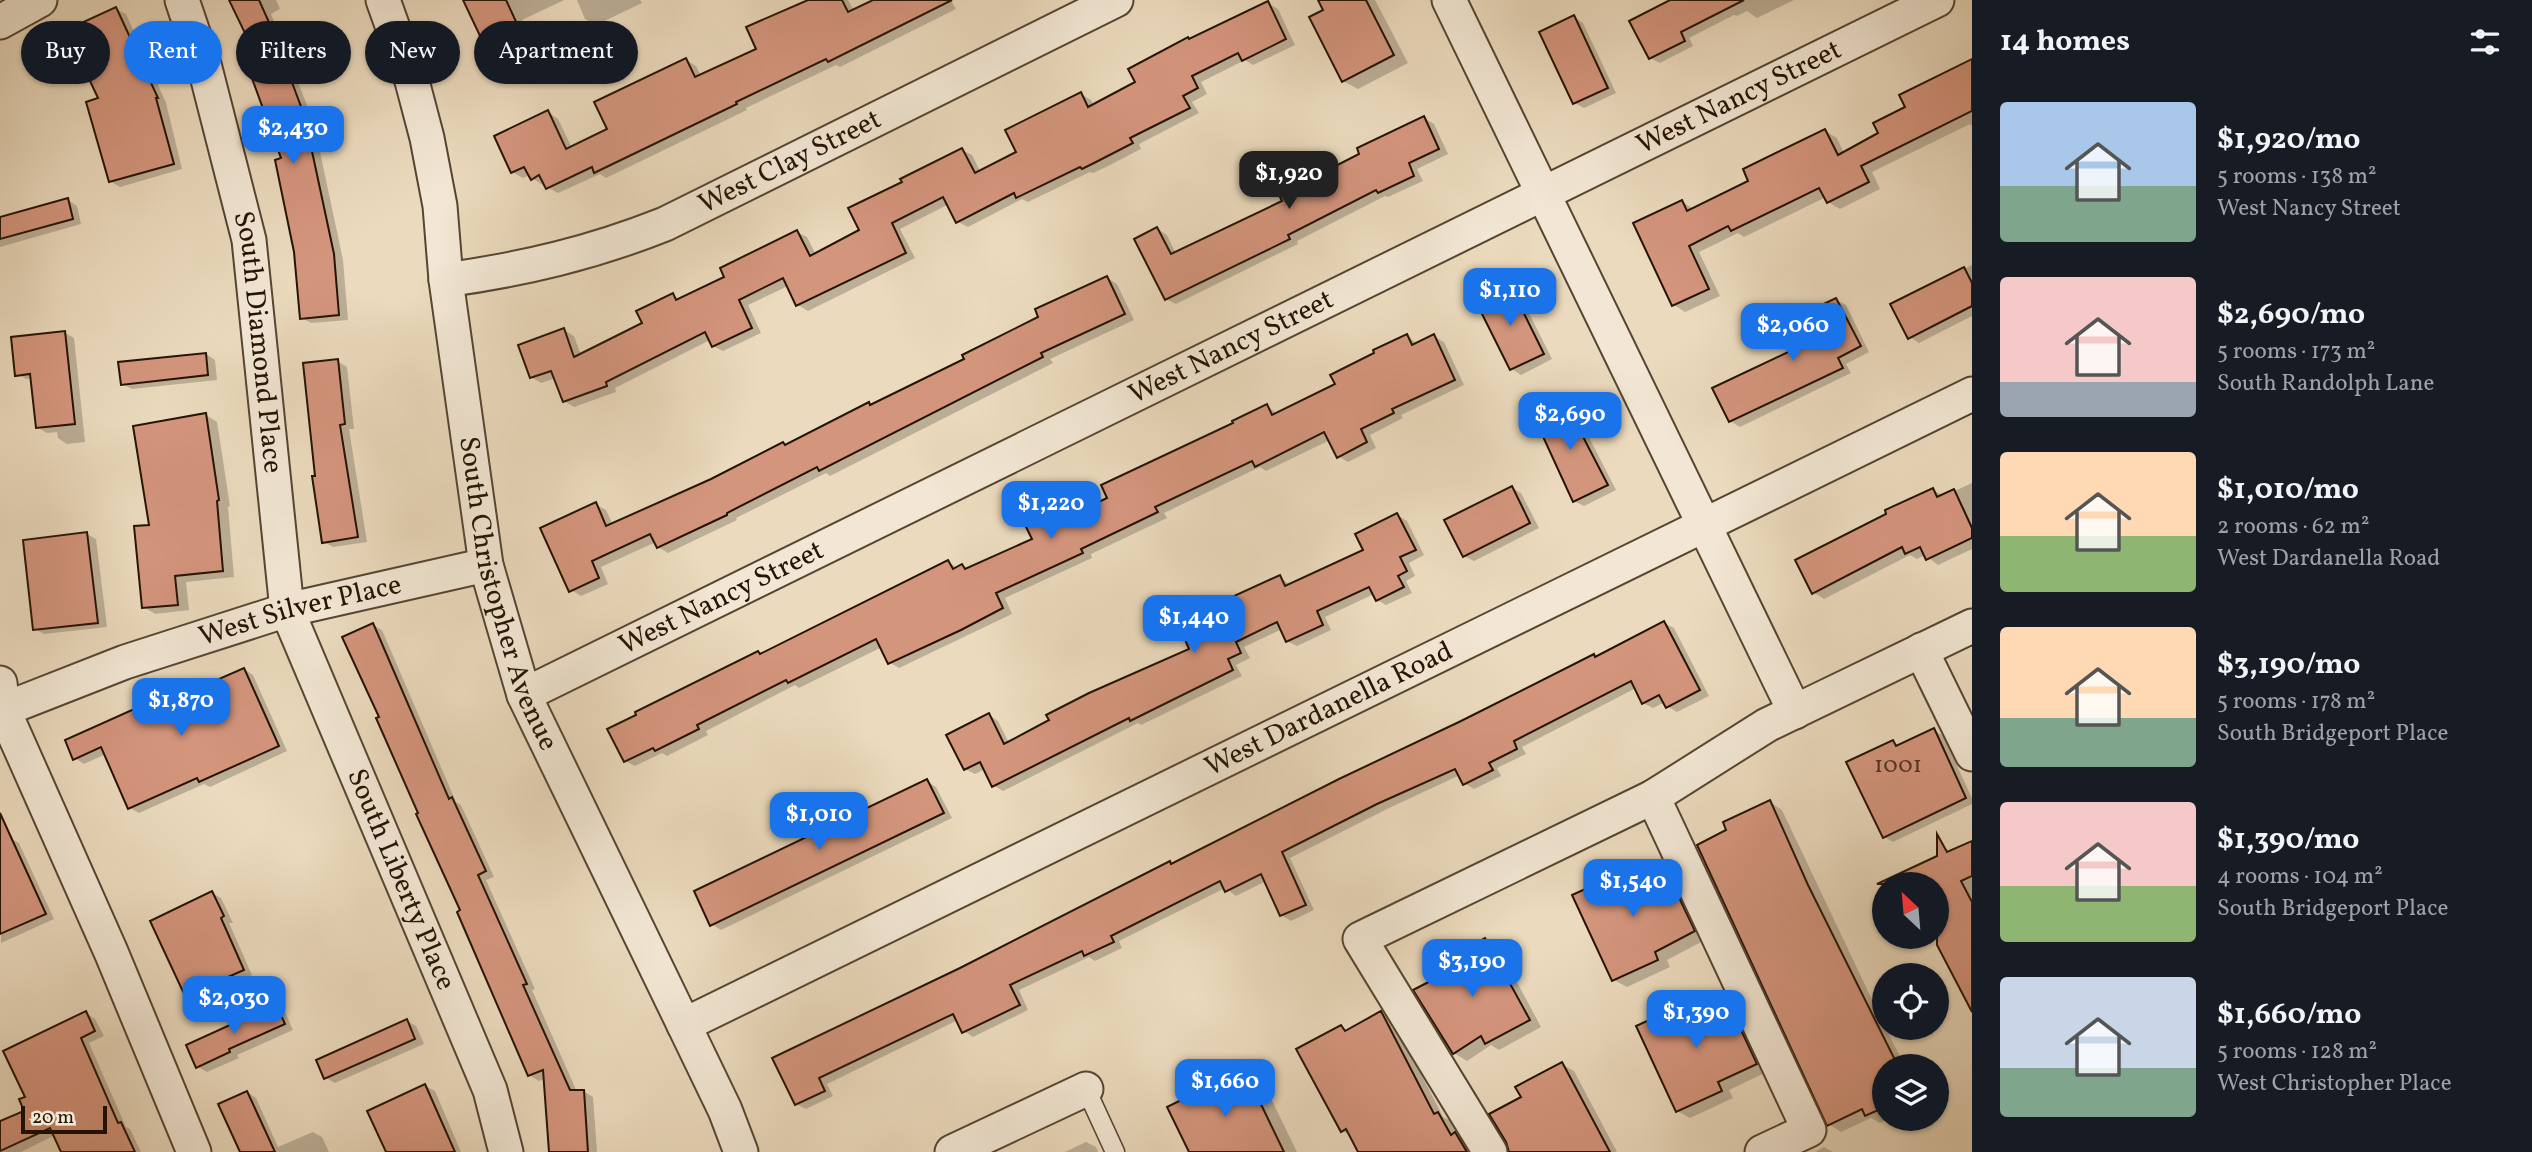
<!DOCTYPE html>
<html lang="en">
<head>
<meta charset="utf-8">
<style>
  :root { --surface:#171b24; --page:#242831; --text:#f1f3f6; --muted:#9ea1a6; --accent:#1a73e8 }
  body { margin:0; font-family:Vollkorn,serif; background:var(--page); color:var(--text); height:100vh; display:flex; flex-direction:column; font-size:26px; white-space:nowrap }
  * { box-sizing:border-box; margin:0 }
  p { font-size:23px; color:var(--muted) }
  .icon { flex:none; width:38px; height:38px; fill:none; stroke:currentColor; stroke-width:2; stroke-linecap:round; stroke-linejoin:round }
  .map { position:relative; flex:1; overflow:hidden }
  .drawer { display:flex; flex-direction:column; background:var(--surface); width:560px }
  .drawer>* { flex:none }
  .top-card { position:absolute; left:21px; top:21px; width:665px; height:63px; display:flex; gap:14px }
  .needle { width:46px; rotate:334deg }
  .controls { position:absolute; left:1872px; top:872px; display:grid; gap:14px }
  .controls a { display:grid; place-items:center; width:77px; height:77px; border-radius:50%; background:var(--surface); box-shadow:0 2px 5px #0004; font-size:35px }
  .scale { position:absolute; left:21px; bottom:18px; width:86px; box-sizing:border-box; padding-left:7px; border:4px solid #251303; border-top:0; font-size:19px; line-height:24px; white-space:nowrap; color:#251303; -webkit-text-stroke:5px #f2e7d4; paint-order:stroke }
  .price { position:absolute; translate:-50% -60px; padding:0 16px; border-radius:14px; background:var(--accent); color:#fff; font-size:23px; line-height:46px; filter:drop-shadow(0 2px 4px #0008) }
  .price::after { content:''; position:absolute; left:50%; top:42px; width:21px; height:16px; margin-left:-10px; background:inherit; clip-path:polygon(0 0,100% 0,50% 100%) }
  .price.on { background:#222; color:#fff }
  ul { padding:0; list-style:none }
  li { display:flex; align-items:center; gap:21px; height:175px; padding:0 28px }
  li span { display:grid; place-items:center; flex:none; width:196px; height:140px; border-radius:7px; color:#555 }
  li>.icon { margin-inline-start:auto }
  span .icon { width:84px; height:84px; fill:#fffc; stroke-width:1 }
  li b { font-size:30px }
  h2 { display:flex; justify-content:space-between; align-items:center; height:84px; padding:0 28px; font-size:30px }
  .chip { padding:0 24px; border-radius:32px; background:var(--surface); box-shadow:0 2px 5px #0004; font-size:24px; line-height:63px }
  .chip.on { background:var(--accent); color:#fff }
  main { display:flex; flex:1; min-height:0 }
  .map>svg:first-child { display:block }
  .shadow { fill:#0003 }
  .building { fill:#d4957d; stroke:#251303; stroke-width:2 }
  .lines { fill:none; stroke-linecap:round; stroke-linejoin:round }
  .lane-casing { stroke:#564532; stroke-width:21 }
  .street-casing { stroke:#564532; stroke-width:37 }
  .lane { stroke:#f2e7d4; stroke-width:18 }
  .street { stroke:#f2e7d4; stroke-width:33 }
  .labels { text-anchor:middle; dominant-baseline:central; stroke-width:5; stroke-linejoin:round; paint-order:stroke }
  .number-label { font-size:24px; fill:#513422 }
  .street-label { font-size:28px; fill:#251303; stroke:#f2e7d4 }
</style>
</head>
<body>
<main>
<div class="map">
<svg width="1972" height="1152" viewBox="0 0 1972 1152">
  <rect width="100%" height="100%" fill="#ebdabd"/>
  <filter id="stains"><feTurbulence type="fractalNoise" baseFrequency=".00286" numOctaves="4"/><feColorMatrix values="0 0 0 0 .2 0 0 0 0 .09 0 0 0 0 .02 0 0 0 .5 -.17"/></filter>
  <radialGradient id="worn" r=".72"><stop offset=".6" stop-color="#630" stop-opacity="0"/><stop offset="1" stop-color="#630" stop-opacity=".3"/></radialGradient>
  <g class="shadow">
    <path d="M231 0H276L280 9 271 14 318 133H316L343 260 348 320 311 323 302 318 284 160 259 59Z"/>
    <path d="M467 0H564L522 20 535 47 502 62 491 56Z"/>
    <path d="M577 0H640L642 3 596 25 585 19Z"/>
    <path d="M812 0H848L854 11 877 0H951L956 9 840 67 836 65 746 108 747 110 606 178 600 174 558 193 547 187 545 183 543 185 532 178 530 175 523 178 512 172 548 112 558 119 572 148 609 130 686 60 696 66 701 76 758 50Z"/>
    <path d="M1320 0H1375L1408 63 1358 89 1343 81 1326 11Z"/>
    <path d="M1674 0H1794L1757 18 1747 11 1737 16 1734 15 1689 38 1693 46 1660 63 1650 58Z"/>
    <path d="M1268 3 1278 9 1295 45 1253 65 1245 60 1201 82 1207 94 1192 102 1199 113 1139 144 1141 149 1106 167 1093 173 1090 172 1028 202 1022 199 968 227 958 222 949 204 900 229 915 258 808 311 798 305 788 286 748 305 761 333 723 351 713 346 710 340 615 388 616 392 574 407 564 401 556 378 541 383 531 377 564 330 574 336 581 355 645 323 673 295 680 300 726 278 797 232 807 237 816 255 862 231 904 182 962 150 972 155 981 173 1018 153 1081 94 1091 100 1094 106 1137 82 1190 40Z"/>
    <path d="M116 9 126 14 166 103 182 169 120 187 110 181 101 98Z"/>
    <path d="M1574 17 1583 23 1616 93 1584 108 1575 103Z"/>
    <path d="M1972 61V126L1970 124 1872 172 1880 189 1840 209 1828 202 1826 197 1744 237 1738 233 1699 252 1720 296 1685 312 1674 305 1682 202 1694 209 1751 182 1825 131 1837 138 1844 153 1881 134 1907 107Z"/>
    <path d="M1424 118 1434 124 1448 154 1417 169 1423 181 1388 197 1385 196 1297 241 1298 244 1176 304 1166 299 1157 229 1167 235 1176 254 1285 202Z"/>
    <path d="M68 200 77 206 81 224 0 247V219Z"/>
    <path d="M1972 265V316L1919 343 1910 337 1893 304Z"/>
    <path d="M1107 278 1117 284 1134 320 1050 359 1053 363 830 476 826 473 736 518 737 520 668 553 658 547 656 542 601 567 608 584 581 596 571 590 595 504 606 510 613 525 787 446 869 404 872 406 966 360Z"/>
    <path d="M1510 287 1519 293 1552 359 1521 375 1512 369Z"/>
    <path d="M1836 300 1846 305 1869 352 1846 364 1851 373 1740 427 1730 421 1807 345Z"/>
    <path d="M65 333 74 338 85 442 67 444 58 438 57 432 47 433 37 427 50 376 26 379 17 373Z"/>
    <path d="M1407 336 1418 344 1433 336 1444 342 1464 385 1401 415 1403 418 1370 435 1376 448 1348 462 1338 456 1330 440 1266 471 1260 467 1164 513 1167 518 1091 554 1092 558 1005 598 1012 614 899 668 889 662 882 647 799 688 795 685 706 731 708 735 667 756 662 753 635 766 625 761 761 655 948 562 958 568 962 566 969 569 1034 540 1063 509 1073 516 1109 499 1267 406 1278 414 1337 385Z"/>
    <path d="M206 354 215 360 217 380 132 389 122 384Z"/>
    <path d="M337 361 347 367 354 429H349L367 542 333 547 324 542 317 477Z"/>
    <path d="M1565 404 1575 410 1616 490 1584 506 1574 501Z"/>
    <path d="M206 415 217 422 230 506 228 507 234 577 186 582 189 610 155 614 144 607 151 526Z"/>
    <path d="M1972 483V549L1938 565 1925 555 1917 559 1910 555 1824 599 1813 592 1933 490 1944 496Z"/>
    <path d="M1512 488 1521 493 1539 528 1474 561 1464 556Z"/>
    <path d="M1397 515 1407 521 1424 555 1409 563 1415 576 1406 581 1412 593 1386 605 1377 600 1374 594 1325 617 1331 630 1297 646 1287 641 1282 629 1244 647 1250 658 1236 665 1242 676 1141 725 1138 723 1003 791 993 785 985 769 975 774 965 769 989 715 998 721 1009 743 1192 650 1280 577 1290 585 1365 551Z"/>
    <path d="M87 534 96 539 107 627 44 634 35 629Z"/>
    <path d="M1664 623 1674 628 1709 696 1677 712 1667 706 1665 702 1653 708 1643 703 1636 688 1522 747 1526 754 1497 768 1501 776 1474 789 1464 783 1460 775 1387 809 1290 858 1314 910 1291 921 1281 915 1266 881 1236 896 1225 888 1119 941 1122 948 1095 961 1089 957 1019 990 1028 1010 973 1037 964 1031 958 1020 827 1084 833 1096 806 1109 796 1104 774 1058Z"/>
    <path d="M373 625 382 630 456 802 461 805 494 877 486 880 535 989 532 990 577 1092 583 1091 593 1097 597 1152H551L546 1078 539 1081 529 1075 381 718Z"/>
    <path d="M244 669 253 675 287 751 210 787 204 784 139 813 130 808 106 754 84 764 75 758 152 703 160 707Z"/>
    <path d="M1934 730 1943 736 1972 798V804L1893 842 1884 837 1893 742 1900 746Z"/>
    <path d="M927 781 936 787 952 818 721 930 711 924Z"/>
    <path d="M1770 802 1782 810 1885 1027 1905 1066H1885V1118H1889L1880 1123 1871 1118 1841 1132 1829 1124 1728 831Z"/>
    <path d="M10 838 19 843 54 919 1 943 0 842Z"/>
    <path d="M1972 843V1013L1934 936H1937Z"/>
    <path d="M1662 864 1675 872 1707 939 1667 960 1670 967 1627 987 1614 980 1618 876 1627 881Z"/>
    <path d="M212 893 221 898 233 923H229L252 975 196 1001 187 995Z"/>
    <path d="M1485 940 1498 947 1541 1027 1499 1050 1491 1045 1467 1061 1454 1053 1416 990 1448 973Z"/>
    <path d="M1724 996 1737 1004 1769 1071 1729 1090 1733 1098 1690 1118 1677 1111 1682 1007 1692 1013Z"/>
    <path d="M275 1006 285 1012 293 1030 237 1055 239 1058 207 1072 198 1067Z"/>
    <path d="M86 1013 95 1019 104 1036 89 1043 126 1127 130 1129 141 1152H63L55 1135 21 1152H0V1123L27 1112 28 1098Z"/>
    <path d="M1381 1013 1394 1021 1443 1117 1451 1121 1460 1137 1468 1142 1475 1152H1360L1352 1136 1342 1131 1341 1027 1349 1031Z"/>
    <path d="M407 1021 416 1026 424 1044 335 1083 326 1078Z"/>
    <path d="M1561 1064 1574 1071 1617 1152H1510L1523 1097Z"/>
    <path d="M1244 1071 1263 1082 1297 1152H1191Z"/>
    <path d="M425 1086 435 1091 461 1152H388Z"/>
    <path d="M247 1092 256 1098 278 1147 313 1132 322 1137 329 1152H241Z"/>
    <path d="M1086 1142 1096 1147 1098 1152H1065Z"/>
    <path d="M1824 1147 1833 1152H1815Z"/>
  </g>
  <g class="building">
    <path d="M229 0H259L272 29 309 128H307L334 254 339 315 300 319 294 252 275 160 281 158 246 62 257 58Z"/>
    <path d="M463 0H506L525 41 490 57Z"/>
    <path d="M808 0H842L848 12 873 0H952L828 62 826 59 736 102 737 104 594 173 592 167 546 189 539 175 531 180 524 167 511 173 494 136 548 110 566 149 607 129 594 102 686 58 695 77 756 49 746 27Z"/>
    <path d="M1318 0H1366L1394 55 1342 82 1309 17 1323 10Z"/>
    <path d="M1670 0H1744L1681 32 1685 41 1649 59 1629 21Z"/>
    <path d="M1268 1 1286 39 1242 61 1238 53 1192 76 1198 88 1183 96 1190 108 1130 138 1133 143 1096 162 1082 169 1080 167 1016 198 1014 193 956 223 943 197 892 223 906 253 796 306 783 278 739 300 752 328 712 347 705 332 606 382 607 386 563 402 551 371 530 378 518 345 564 328 574 357 642 323 636 311 673 293 676 300 724 277 720 268 797 230 810 256 859 230 848 208 902 182 900 179 962 148 975 173 1016 152 1005 130 1081 92 1088 107 1135 82 1128 69 1188 37 1189 39Z"/>
    <path d="M116 7 158 98H156L174 164 109 182 86 102 98 98 66 30Z"/>
    <path d="M1574 15 1608 88 1573 104 1539 32Z"/>
    <path d="M1972 59V111L1861 166 1869 182 1827 203 1819 188 1731 231 1728 226 1689 246 1709 289 1672 306 1633 223 1682 200 1687 211 1748 181 1743 169 1825 129 1838 155 1878 133 1873 123 1905 107 1899 95Z"/>
    <path d="M1424 116 1439 149 1409 163 1414 176 1378 193 1376 190 1288 235 1290 239 1165 300 1134 239 1157 227 1171 254 1282 201 1279 195 1359 154 1357 148Z"/>
    <path d="M68 198 73 219 0 239V217Z"/>
    <path d="M1964 267 1972 283V306L1908 339 1890 304Z"/>
    <path d="M1107 276 1125 314 1041 353 1043 357 819 471 817 467 727 513V515L657 548 650 534 592 561 599 578 569 592 540 528 596 502 606 526 711 479 783 442 785 445 869 402 870 405 964 359 962 355 1038 317 1035 309Z"/>
    <path d="M1510 285 1544 354 1510 370 1476 302Z"/>
    <path d="M1836 298 1861 346 1838 358 1843 368 1729 422 1712 388 1805 344 1792 319Z"/>
    <path d="M65 331 75 424 36 428 30 374 15 376 11 337Z"/>
    <path d="M1407 334 1412 345 1434 334 1455 380 1392 409 1394 413 1361 429 1367 442 1337 458 1324 432 1255 467 1252 461 1155 507 1158 512 1081 549 1083 553 996 593 1003 608 961 630 888 664 876 639 788 683 786 680 697 725 699 729 655 751 653 748 624 762 607 729 636 715 635 712 758 651 760 654 948 560 953 569 962 564 965 569 1032 539 1025 525 1063 507 1067 517 1107 498 1101 485 1233 423 1232 421 1267 404 1272 415 1335 384 1330 375 1374 353 1373 350Z"/>
    <path d="M206 353 208 375 121 385 118 362Z"/>
    <path d="M338 359 345 424 340 425 358 537 322 543 312 476H315L303 363Z"/>
    <path d="M1565 402 1608 485 1573 502 1534 417Z"/>
    <path d="M206 413 219 500 217 501 223 571 175 576 178 605 142 608 134 526 149 525 133 426Z"/>
    <path d="M1512 486 1530 523 1463 557 1444 520Z"/>
    <path d="M1933 488 1937 497 1954 489 1972 528V538L1926 560 1920 547 1905 554 1902 547 1812 594 1795 560 1886 514 1885 510Z"/>
    <path d="M1397 513 1416 550 1400 557 1407 571 1398 576 1404 587 1376 601 1369 587 1317 611 1323 625 1286 642 1277 622 1236 642 1241 653 1228 659 1233 670 1130 721 1129 718 992 787 980 762 964 770 946 735 989 713 1004 744 1049 720 1046 715 1089 693 1189 649 1186 642 1196 637 1186 618 1280 575 1285 586 1363 550 1355 534Z"/>
    <path d="M87 532 98 623 33 630 23 540Z"/>
    <path d="M1664 621 1700 690 1666 708 1659 695 1642 704 1631 681 1514 741 1517 749 1489 763 1493 770 1463 785 1455 769 1377 804 1282 852 1306 905 1280 916 1261 874 1225 892 1220 881 1111 936 1114 942 1084 956 1082 951 1010 985 1020 1005 962 1033 953 1014 819 1078 825 1091 795 1105 772 1058 960 968 1170 861 1171 864 1339 779 1461 721 1594 654 1595 657Z"/>
    <path d="M373 623 449 799 452 797 486 871 478 875 527 984 523 985 570 1090H584L588 1152H549L543 1070 528 1076 457 912 460 910 416 814 418 813 376 718 379 717 342 637Z"/>
    <path d="M244 668 279 746 199 782 197 778 128 809 101 747 73 760 65 740 152 701 155 707Z"/>
    <path d="M1934 728 1966 798 1883 838 1846 762 1893 740 1896 746Z"/>
    <path d="M927 779 944 813 710 926 694 891Z"/>
    <path d="M1770 800 1808 885 1898 1066H1885V1107L1865 1116 1862 1109 1827 1126 1697 845 1726 830 1723 822Z"/>
    <path d="M0 813 46 914 0 934Z"/>
    <path d="M1937 834 1947 852 1972 841V876L1961 881 1972 902V1012L1937 945V884H1877L1937 856Z"/>
    <path d="M1662 862 1695 931 1655 952 1658 960 1612 981 1572 895 1618 874 1622 882Z"/>
    <path d="M212 891 224 916 221 918 244 970 185 996 150 921Z"/>
    <path d="M1485 938 1530 1020 1485 1044 1481 1036 1453 1054 1413 990 1446 973 1440 962Z"/>
    <path d="M1724 994 1757 1064 1718 1082 1722 1091 1676 1112 1636 1026 1682 1005 1686 1014Z"/>
    <path d="M276 1004 285 1024 229 1049 230 1052 196 1068 186 1045Z"/>
    <path d="M86 1011 95 1031 81 1038 118 1123 121 1122 135 1152H61L50 1128 0 1151V1121L24 1111 19 1099 25 1097 3 1051Z"/>
    <path d="M1381 1011 1434 1114 1438 1112 1451 1135 1455 1132 1467 1152H1358L1346 1129 1341 1132 1296 1049 1341 1025 1345 1031Z"/>
    <path d="M407 1019 415 1039 324 1079 316 1060Z"/>
    <path d="M1562 1062 1610 1152H1509L1506 1142 1489 1114 1521 1097 1515 1087Z"/>
    <path d="M1244 1069 1284 1152H1189L1167 1107Z"/>
    <path d="M425 1084 455 1152H386L367 1111Z"/>
    <path d="M247 1091 275 1152H240L218 1104Z"/>
  </g>
  <g class="lines">
    <defs>
      <path id="lane" d="M1086 1089 1115 1152"/>
      <g id="street">
        <path id="s1" d="M182 0 205 68 249 240 287 610 490 1090 506 1152"/>
        <path id="s2" d="M383 0 412 81 427 138 440 206 446 280 486 565 524 695 684 1025 725 1110 741 1152"/>
        <path d="M1449 0 1795 712"/>
        <path d="M0 22 40 0"/>
        <path id="s3" d="M446 280C524 269 592 253 665 224L1116 0"/>
        <path d="M1921 650 1972 754"/>
        <path d="M0 683 3 709 111 952 194 1152"/>
        <path id="s4" d="M524 695 1937 0"/>
        <path id="s5" d="M0 711 125 662 287 610 486 565"/>
        <path d="M1653 797 1767 725 1972 626"/>
        <path id="s6" d="M684 1025 1972 394"/>
        <path d="M952 1152 1086 1089"/>
        <path d="M1490 1152 1360 939 1653 797 1809 1130 1762 1152"/>
      </g>
    </defs>
    <use href="#lane" class="lane-casing"/>
    <use href="#street" class="street-casing"/>
    <use href="#lane" class="lane"/>
    <use href="#street" class="street"/>
  </g>
  <g class="labels">
    <g class="number-label">
      <text x="1898" y="766">1001</text>
    </g>
    <g class="street-label">
      <text stroke="none"><textPath href="#s4" startOffset="1354">West Nancy Street</textPath></text>
      <text stroke="none"><textPath href="#s3" startOffset="366">West Clay Street</textPath></text>
      <text stroke="none"><textPath href="#s1" startOffset="352">South Diamond Place</textPath></text>
      <text stroke="none"><textPath href="#s4" startOffset="788">West Nancy Street</textPath></text>
      <text stroke="none"><textPath href="#s2" startOffset="609">South Christopher Avenue</textPath></text>
      <text stroke="none"><textPath href="#s4" startOffset="220">West Nancy Street</textPath></text>
      <text stroke="none"><textPath href="#s5" startOffset="317">West Silver Place</textPath></text>
      <text stroke="none"><textPath href="#s6" startOffset="718">West Dardanella Road</textPath></text>
      <text stroke="none"><textPath href="#s1" startOffset="914">South Liberty Place</textPath></text>
    </g>
  </g>
  <rect width="100%" height="100%" filter="url(#stains)"/>
  <rect width="100%" height="100%" fill="url(#worn)"/>
</svg>
<div class="controls">
<a><svg class="needle" viewBox="-14 -14 28 28"><path d="M0-13l5 13h-10z" fill="#e53935"/><path d="M0 13l5-13h-10z" fill="#9ea1a6"/></svg></a>
<a><svg class="icon" aria-label="locate" viewBox="0 0 24 24"><circle cx="12" cy="12" r="6"/><path d="M12 2v4M12 18v4M2 12h4M18 12h4"/></svg></a>
<a><svg class="icon" aria-label="layers" viewBox="0 0 24 24"><path d="M12 4l9 5-9 5-9-5zM3 14l9 5 9-5"/></svg></a>
</div>
<div class="scale">20 m</div>
<b class="price" style="left:293px;top:166px">$2,430</b>
<b class="price on" style="left:1289px;top:211px">$1,920</b>
<b class="price" style="left:1510px;top:328px">$1,110</b>
<b class="price" style="left:1793px;top:363px">$2,060</b>
<b class="price" style="left:1570px;top:452px">$2,690</b>
<b class="price" style="left:1051px;top:541px">$1,220</b>
<b class="price" style="left:1194px;top:655px">$1,440</b>
<b class="price" style="left:181px;top:738px">$1,870</b>
<b class="price" style="left:819px;top:852px">$1,010</b>
<b class="price" style="left:1633px;top:919px">$1,540</b>
<b class="price" style="left:1472px;top:999px">$3,190</b>
<b class="price" style="left:234px;top:1036px">$2,030</b>
<b class="price" style="left:1696px;top:1050px">$1,390</b>
<b class="price" style="left:1225px;top:1119px">$1,660</b>
<div class="top-card">
<a class="chip">Buy</a>
<a class="chip on">Rent</a>
<a class="chip">Filters</a>
<a class="chip">New</a>
<a class="chip">Apartment</a>
</div>
</div>
<section class="drawer">
<h2>14 homes<svg class="icon" aria-label="filters" viewBox="0 0 24 24"><path d="M4 7h16M4 17h16"/><circle cx="9" cy="7" r="2"/><circle cx="15" cy="17" r="2"/></svg></h2>
<ul>
<li><span style="background:linear-gradient(#a9c7e8 60%,#7fa58c 0)"><svg class="icon" aria-label="home" viewBox="0 0 24 24"><path d="M3 11l9-7 9 7M6 9v11h12V9"/></svg></span><div><b>$1,920/mo</b><p>5 rooms · 138 m²</p><p>West Nancy Street</p></div></li>
<li><span style="background:linear-gradient(#f6c9c9 75%,#9aa5b1 0)"><svg class="icon" aria-label="home" viewBox="0 0 24 24"><path d="M3 11l9-7 9 7M6 9v11h12V9"/></svg></span><div><b>$2,690/mo</b><p>5 rooms · 173 m²</p><p>South Randolph Lane</p></div></li>
<li><span style="background:linear-gradient(#ffd9b3 60%,#8fb573 0)"><svg class="icon" aria-label="home" viewBox="0 0 24 24"><path d="M3 11l9-7 9 7M6 9v11h12V9"/></svg></span><div><b>$1,010/mo</b><p>2 rooms · 62 m²</p><p>West Dardanella Road</p></div></li>
<li><span style="background:linear-gradient(#ffd9b3 65%,#7fa58c 0)"><svg class="icon" aria-label="home" viewBox="0 0 24 24"><path d="M3 11l9-7 9 7M6 9v11h12V9"/></svg></span><div><b>$3,190/mo</b><p>5 rooms · 178 m²</p><p>South Bridgeport Place</p></div></li>
<li><span style="background:linear-gradient(#f6c9c9 60%,#8fb573 0)"><svg class="icon" aria-label="home" viewBox="0 0 24 24"><path d="M3 11l9-7 9 7M6 9v11h12V9"/></svg></span><div><b>$1,390/mo</b><p>4 rooms · 104 m²</p><p>South Bridgeport Place</p></div></li>
<li><span style="background:linear-gradient(#c9d6e8 65%,#7fa58c 0)"><svg class="icon" aria-label="home" viewBox="0 0 24 24"><path d="M3 11l9-7 9 7M6 9v11h12V9"/></svg></span><div><b>$1,660/mo</b><p>5 rooms · 128 m²</p><p>West Christopher Place</p></div></li>
</ul>
</section>
</main>
</body>
</html>
